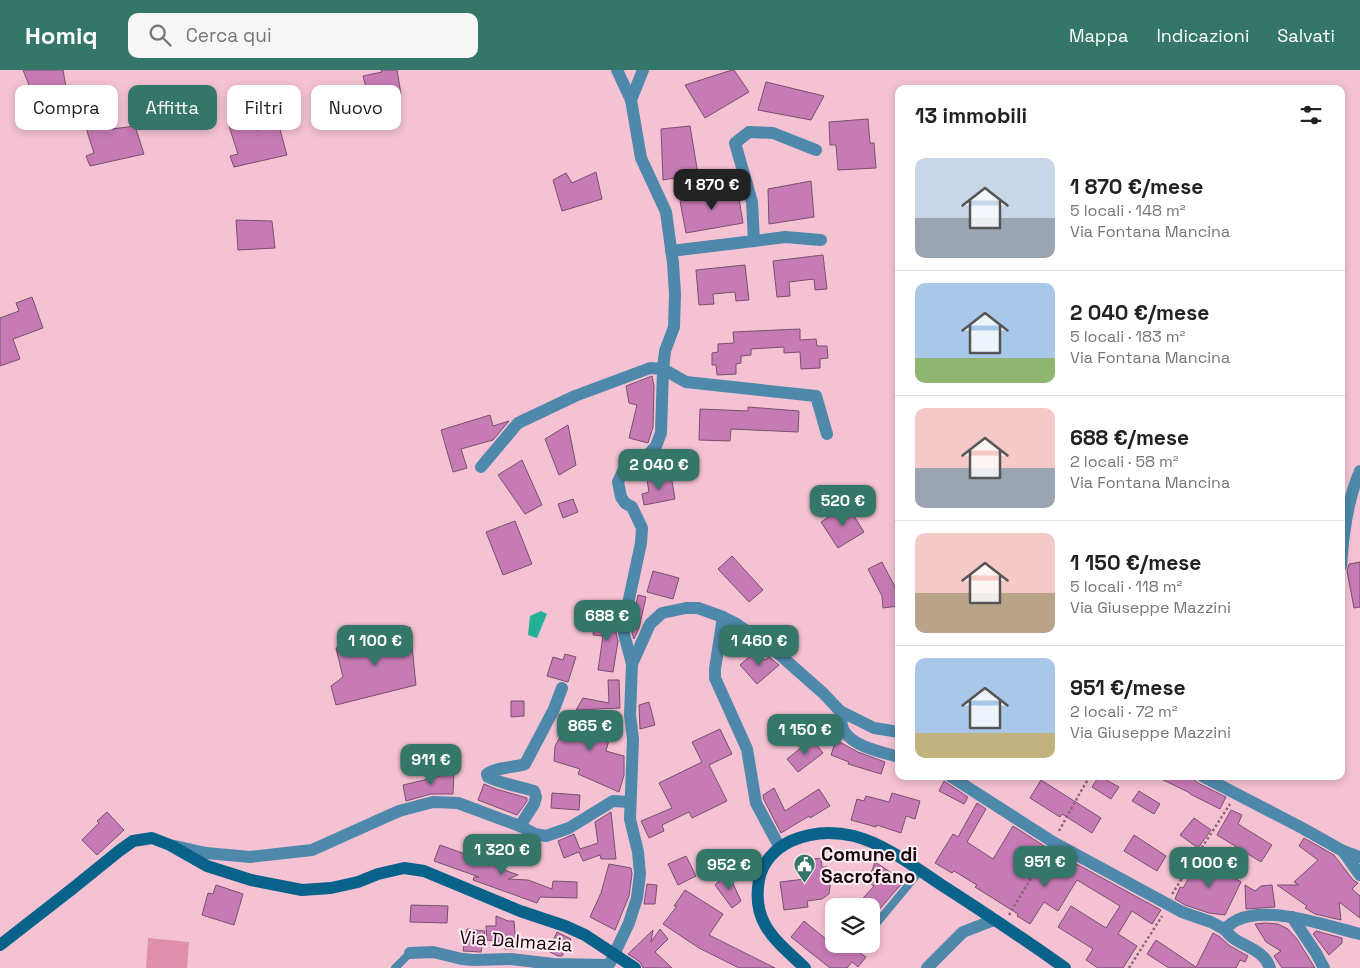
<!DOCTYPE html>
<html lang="it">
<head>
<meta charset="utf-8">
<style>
  :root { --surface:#fff; --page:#f6f6f6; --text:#222; --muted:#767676; --line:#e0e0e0; --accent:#347667 }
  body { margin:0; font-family:"Space Grotesk",sans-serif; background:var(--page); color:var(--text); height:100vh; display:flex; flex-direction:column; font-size:19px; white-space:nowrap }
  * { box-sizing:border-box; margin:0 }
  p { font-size:16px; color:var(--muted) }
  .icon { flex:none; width:28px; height:28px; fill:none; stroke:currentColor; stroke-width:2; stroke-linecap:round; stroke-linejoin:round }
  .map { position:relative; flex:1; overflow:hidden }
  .details { position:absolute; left:895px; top:15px; width:450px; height:695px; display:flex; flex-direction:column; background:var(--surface); border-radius:10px; box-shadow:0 2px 8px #0003 }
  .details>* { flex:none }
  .guide { position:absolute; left:15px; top:15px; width:475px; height:45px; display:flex; gap:10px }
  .controls { position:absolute; left:825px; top:828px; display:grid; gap:10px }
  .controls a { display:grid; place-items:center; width:55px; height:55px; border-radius:10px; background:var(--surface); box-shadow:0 2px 8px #0003; font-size:25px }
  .price { position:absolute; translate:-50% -42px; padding:0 11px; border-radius:10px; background:var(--accent); color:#fff; font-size:16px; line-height:32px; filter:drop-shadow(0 1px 2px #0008) }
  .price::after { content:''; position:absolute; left:50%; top:30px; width:15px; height:11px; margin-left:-8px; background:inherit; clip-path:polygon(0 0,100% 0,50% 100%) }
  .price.current { background:#222; color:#fff }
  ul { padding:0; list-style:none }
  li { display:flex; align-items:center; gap:15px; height:125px; padding:0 20px }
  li+li { border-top:1px solid var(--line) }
  li span { display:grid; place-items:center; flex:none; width:140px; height:100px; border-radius:10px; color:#555 }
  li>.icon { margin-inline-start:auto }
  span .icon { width:60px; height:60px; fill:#fffc; stroke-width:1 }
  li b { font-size:21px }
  h2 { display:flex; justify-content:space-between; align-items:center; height:60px; padding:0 20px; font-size:21px }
  .tag { padding:0 18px; border-radius:10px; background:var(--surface); box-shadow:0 2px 8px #0003; font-size:18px; line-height:45px }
  .tag.current { background:var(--accent); color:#fff }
  header { display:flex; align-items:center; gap:30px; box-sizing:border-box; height:70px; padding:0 25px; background:var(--accent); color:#fff }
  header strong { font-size:24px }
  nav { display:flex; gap:28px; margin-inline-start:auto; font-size:18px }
  .search { width:350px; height:45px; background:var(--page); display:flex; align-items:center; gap:12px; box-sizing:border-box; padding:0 18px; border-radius:10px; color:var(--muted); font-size:19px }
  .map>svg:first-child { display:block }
  .green { fill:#df90ad }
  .water { fill:#22b196 }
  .building { fill:#c77bb5; stroke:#76516d }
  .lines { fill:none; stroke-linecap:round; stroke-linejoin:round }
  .path { stroke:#896773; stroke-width:2.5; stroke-dasharray:2.5 2.5; stroke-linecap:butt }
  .lane { stroke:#4e89ab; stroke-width:8 }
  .street { stroke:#4e89ab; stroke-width:12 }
  .secondary { stroke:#08628a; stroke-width:12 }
  .labels { text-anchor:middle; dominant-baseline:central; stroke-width:4; stroke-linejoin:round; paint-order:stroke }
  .poi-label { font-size:19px; font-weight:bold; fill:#17070d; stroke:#feeef3; text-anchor:start }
  .street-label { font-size:19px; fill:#17070d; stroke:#feeef3 }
</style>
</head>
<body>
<header>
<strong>Homiq</strong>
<div class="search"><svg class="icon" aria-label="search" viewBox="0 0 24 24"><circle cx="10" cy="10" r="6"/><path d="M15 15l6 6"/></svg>Cerca qui</div>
<nav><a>Mappa</a><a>Indicazioni</a><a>Salvati</a></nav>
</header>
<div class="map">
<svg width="1360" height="898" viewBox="0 0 1360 898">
  <rect width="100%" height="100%" fill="#f5c2d3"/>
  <path class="green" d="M148 868 189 872 187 898H146Z"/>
  <path class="water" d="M541 541 547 544 537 568 528 565 530 546Z"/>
  <g class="building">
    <path d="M23 0H63L68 28 33 25Z"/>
    <path d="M381 0H397L401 24 370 33 363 6 382 2Z"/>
    <path d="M732 0H734L749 22 705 48 685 15Z"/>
    <path d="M766 12 824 26 811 50 758 40Z"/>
    <path d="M868 49 870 73H874L876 98 838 100 836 75H830L829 52Z"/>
    <path d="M110 50 112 59 135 56 144 84 90 96 86 86 94 83 85 55Z"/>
    <path d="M254 51 256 60 279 56 287 85 234 97 230 86 238 84 229 56Z"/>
    <path d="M690 56 698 104 663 110 661 59Z"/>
    <path d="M596 102 602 129 562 141 553 110 566 103 572 113Z"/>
    <path d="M811 111 814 147 769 154 768 119Z"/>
    <path d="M737 116 743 153 686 163 680 131Z"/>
    <path d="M236 150 272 151 275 178 238 180Z"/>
    <path d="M823 185 827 219 815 220 814 209 789 212 790 226 777 227 773 191Z"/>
    <path d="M745 195 749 230 736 231 735 222 713 224 714 234 699 235 696 200Z"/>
    <path d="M32 227 43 258 13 269 20 289 0 296V248L19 241 16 233Z"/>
    <path d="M800 259V270L816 269 817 276H827L828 288 820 289V298L801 299 800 282 784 283V277L751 279V285L741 286V293L736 294V304L717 305 716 295H712V283L718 282V274L734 273 733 262Z"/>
    <path d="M652 306 654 316 653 357 648 373 629 368 637 335 629 333 626 316Z"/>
    <path d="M748 337 799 341 798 362 731 359 730 371 699 370 700 339 748 341Z"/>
    <path d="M490 345 493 356 509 351 493 370 461 379 467 398 453 402 441 360Z"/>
    <path d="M568 355 576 395 559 405 545 369Z"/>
    <path d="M522 390 542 435 525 444 498 405Z"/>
    <path d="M671 405 675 429 644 435 642 424 649 422 647 410Z"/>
    <path d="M573 429 578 442 563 448 558 434Z"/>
    <path d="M847 435 864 462 838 478 821 452Z"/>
    <path d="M515 451 532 494 503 505 486 462Z"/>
    <path d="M732 486 763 520 749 532 718 499Z"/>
    <path d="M882 492 895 517 898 536 883 538 882 526 868 499Z"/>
    <path d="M1360 492V537L1354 538 1347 501 1349 494Z"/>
    <path d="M653 501 679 508 673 529 647 522Z"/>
    <path d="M638 525 646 527 639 558 634 569 632 563 633 549Z"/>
    <path d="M595 546 617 549 616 563 618 571 613 602 598 600 603 566 593 565Z"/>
    <path d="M410 557 416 615 336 635 331 616 343 607 336 578 370 571Z"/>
    <path d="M756 581 765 590 769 587 779 595 757 614 740 595Z"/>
    <path d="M565 584 576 587 568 612 547 606 553 587 563 590Z"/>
    <path d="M608 610H619L620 638 576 640 583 628 609 633Z"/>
    <path d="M511 631H524V646L511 647Z"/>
    <path d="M649 632 655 655 640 659 639 635Z"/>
    <path d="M573 644 613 655 606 681 624 686V705L619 722 578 704 580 699 554 691 555 676Z"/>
    <path d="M720 659 732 684 709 695 727 731 692 748 689 742 662 755 664 761 649 768 641 751 672 738 659 713 702 692 692 672Z"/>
    <path d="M812 669 823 683 798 702 787 689Z"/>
    <path d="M836 670 858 682 885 692 881 704 848 694 849 692 831 685Z"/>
    <path d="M441 701H454L453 724H431L406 731 403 715 441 706Z"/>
    <path d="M1099 706 1119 717 1111 729 1092 717Z"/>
    <path d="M1155 706H1190L1198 713 1226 727 1220 739 1190 724V723Z"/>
    <path d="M1041 710 1101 748 1092 763 1062 744 1060 747 1030 728Z"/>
    <path d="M944 711 968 727 964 734 939 721Z"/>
    <path d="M484 714 496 719 527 728V731L517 745 478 730Z"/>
    <path d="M774 718 785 741 819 719 830 736 810 748 809 746 781 763 764 730 763 725Z"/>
    <path d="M1139 721 1160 734 1154 744 1132 731Z"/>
    <path d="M552 723 580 725 579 740 551 738Z"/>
    <path d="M892 723 920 731 915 749 906 746 901 763 877 755 876 757 851 750 857 729 864 731 866 726 889 732Z"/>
    <path d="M977 733 986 739 967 772 993 789 1013 756 1049 779 1161 840 1152 854 1132 841 1118 864 1137 876 1123 898H1098L1086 890 1093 879 1058 857 1071 836 1106 858 1120 836 1077 810 1058 841 1044 832 1030 854 1017 846 1018 844 975 817 977 815 954 801 952 803 935 793 953 764 958 767Z"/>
    <path d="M1231 740 1242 745 1238 754 1272 775 1261 792 1217 765Z"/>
    <path d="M107 742 124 760 97 785 82 770 99 753 97 751Z"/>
    <path d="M611 742 616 789H601L600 785 583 791 579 782 564 788 558 771 574 764 580 779 598 773 595 752Z"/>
    <path d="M1194 748 1211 760 1198 778 1180 765Z"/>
    <path d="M1134 765 1166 786 1157 801 1124 781Z"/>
    <path d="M1304 768 1334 785 1353 810 1358 813 1352 819 1360 826V848L1339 832 1341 850 1315 844 1305 838 1307 836 1277 815H1299L1294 812 1318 790 1299 776Z"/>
    <path d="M440 775 468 785 469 781 484 786 485 782 506 789 502 799 518 805 508 809 528 810 552 819 553 811 577 812V828L540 827 537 833 473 810 474 807H479L434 791Z"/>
    <path d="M686 786 696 806 678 815 668 794Z"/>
    <path d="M821 788 822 797H827L830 816 829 824 822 829 807 831 808 837 784 840 780 812 805 809 802 791Z"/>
    <path d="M1201 788 1241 812 1225 845 1209 843 1185 835 1175 829 1180 817 1183 818Z"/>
    <path d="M875 792 904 811 871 849V836H856L874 816 868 812Z"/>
    <path d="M609 794 631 798 632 804 629 826 615 860 590 847 601 823Z"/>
    <path d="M728 803 741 831 732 838 715 815Z"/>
    <path d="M647 814 657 815 655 834H644Z"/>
    <path d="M216 815 243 824 234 855 202 845 208 823 213 824Z"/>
    <path d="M1245 815 1255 821 1261 816 1272 815 1275 837 1246 839Z"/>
    <path d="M685 820 723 844 709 865 775 898H739L699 878 663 854 677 836H674Z"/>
    <path d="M411 835 448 836 447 853 410 852Z"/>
    <path d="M496 846 508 851H514L515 864H517V879H505V872L487 870 486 856H496Z"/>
    <path d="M804 851 832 874H867L860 883 866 887 858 897 852 892 847 898H830L791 867Z"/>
    <path d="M1265 853 1278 854 1288 859 1297 869 1315 898H1282L1274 886 1281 881 1266 872 1255 854Z"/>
    <path d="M467 859 485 861 481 882 463 881Z"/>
    <path d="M660 859 668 869 655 882 672 898H643L640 892 628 884 653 860 651 872Z"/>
    <path d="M1316 861 1342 868V873L1329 885 1313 864Z"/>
    <path d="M557 862 571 869 562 886H558L548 881Z"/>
    <path d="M1213 863 1220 867 1230 876 1248 886 1245 892 1240 890 1236 898H1169L1147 884 1156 870 1196 897Z"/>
  </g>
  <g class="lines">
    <g class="path">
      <path d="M1059 761 1081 721 1090 706"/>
      <path d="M1172 824 1230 734"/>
      <path d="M1009 845 1046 783"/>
      <path d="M1129 898 1162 846"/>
    </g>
    <g class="lane">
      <path d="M871 860 920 801"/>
      <path d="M395 898 410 883"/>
    </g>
    <g class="street">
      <path d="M617 0 631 30 641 88 666 142 673 193 675 224 674 257 665 281 663 299 661 363 656 376 647 386 629 394 624 399 618 412 621 427 625 433 632 437 642 458 641 473 625 548 624 564 632 594"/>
      <path d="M631 30 643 0"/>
      <path d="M754 171 785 167 821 170"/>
      <path d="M671 181 754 171 752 132 735 73 749 62 773 63 816 80"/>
      <path d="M481 397 518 353 575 326 650 298 663 299 686 312 816 326 827 364"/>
      <path d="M1341 496C1343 464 1347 431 1360 401"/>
      <path d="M723 547 715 599V608L747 679 756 733 779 776"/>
      <path d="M840 641C841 647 841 656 844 661 854 677 881 682 899 687"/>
      <path d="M950 706 1053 772 1182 842 1211 852 1224 859"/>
      <path d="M1202 706 1304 759 1343 781 1360 787"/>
      <path d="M520 756 534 734 536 727 534 721C518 716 502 714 488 707L487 704C495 697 514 698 525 694L554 639 562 618"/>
      <path d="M175 776 206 783 250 787 312 780 399 741 433 732 458 733 520 756 535 764 546 766 569 758 613 731 630 732"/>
      <path d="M1343 781 1360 805"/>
      <path d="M1292 847 1316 883 1324 898"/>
      <path d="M410 883 433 882 462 889 474 890 511 889 553 894 606 895 610 893 629 853 637 828 640 804 638 782 630 749 633 669 630 645 632 594 650 554 662 543 686 538H698L723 547 735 553 772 578 823 623 840 641 874 658 899 662"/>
      <path d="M927 898 963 862 994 850"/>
      <path d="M1270 898C1265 882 1249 878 1236 870 1232 868 1228 863 1224 859 1228 856 1233 852 1237 850 1269 835 1327 856 1360 864"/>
    </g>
    <g class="secondary">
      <path d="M0 875 72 819 119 781 133 771 152 768 170 775 207 796 251 810 302 820 331 818 358 812 378 804 404 798 424 801 520 841 565 856 585 865 635 898"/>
      <path d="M805 898C777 871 751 854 759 810 762 792 776 778 791 771 811 762 833 761 854 766 885 774 913 796 940 814 982 841 1024 869 1065 898"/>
    </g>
  </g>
  <defs>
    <symbol id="civic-pin" viewBox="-11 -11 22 30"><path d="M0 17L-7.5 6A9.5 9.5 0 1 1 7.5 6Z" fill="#347667" stroke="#feeef3"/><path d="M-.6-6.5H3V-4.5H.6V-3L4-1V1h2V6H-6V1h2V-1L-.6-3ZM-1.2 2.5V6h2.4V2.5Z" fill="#fff"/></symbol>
  </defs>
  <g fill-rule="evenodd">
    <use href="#civic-pin" x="792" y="782" width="25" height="34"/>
  </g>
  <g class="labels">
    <g class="poi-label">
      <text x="821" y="784">Comune di<tspan x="821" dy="22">Sacrofano</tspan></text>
    </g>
    <g class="street-label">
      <text transform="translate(516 871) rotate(4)">Via Dalmazia</text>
    </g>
  </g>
</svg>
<div class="controls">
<a><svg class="icon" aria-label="layers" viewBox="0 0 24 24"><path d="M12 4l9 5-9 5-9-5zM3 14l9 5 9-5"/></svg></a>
</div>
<b class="price current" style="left:712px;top:141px">1 870 €</b>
<b class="price" style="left:659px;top:421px">2 040 €</b>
<b class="price" style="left:843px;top:457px">520 €</b>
<b class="price" style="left:607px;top:572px">688 €</b>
<b class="price" style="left:375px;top:597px">1 100 €</b>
<b class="price" style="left:759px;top:597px">1 460 €</b>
<b class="price" style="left:590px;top:682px">865 €</b>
<b class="price" style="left:805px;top:686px">1 150 €</b>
<b class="price" style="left:431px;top:716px">911 €</b>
<b class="price" style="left:502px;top:806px">1 320 €</b>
<b class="price" style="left:1045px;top:818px">951 €</b>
<b class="price" style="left:1209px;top:819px">1 000 €</b>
<b class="price" style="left:729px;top:821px">952 €</b>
<div class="guide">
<a class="tag">Compra</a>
<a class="tag current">Affitta</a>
<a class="tag">Filtri</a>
<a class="tag">Nuovo</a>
</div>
<section class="details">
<h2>13 immobili<svg class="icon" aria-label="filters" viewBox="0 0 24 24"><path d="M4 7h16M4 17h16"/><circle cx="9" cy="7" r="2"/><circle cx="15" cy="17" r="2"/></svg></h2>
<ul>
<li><span style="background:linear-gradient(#c9d6e8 60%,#9aa5b1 0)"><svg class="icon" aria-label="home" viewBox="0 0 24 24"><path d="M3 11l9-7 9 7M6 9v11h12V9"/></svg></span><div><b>1 870 €/mese</b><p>5 locali · 148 m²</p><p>Via Fontana Mancina</p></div></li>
<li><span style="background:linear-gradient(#a9c7e8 75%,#8fb573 0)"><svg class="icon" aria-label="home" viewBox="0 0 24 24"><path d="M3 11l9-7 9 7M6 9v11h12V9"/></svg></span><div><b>2 040 €/mese</b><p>5 locali · 183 m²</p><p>Via Fontana Mancina</p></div></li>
<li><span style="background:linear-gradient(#f6c9c9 60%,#9aa5b1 0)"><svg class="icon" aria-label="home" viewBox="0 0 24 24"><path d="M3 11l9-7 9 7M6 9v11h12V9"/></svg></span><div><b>688 €/mese</b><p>2 locali · 58 m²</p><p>Via Fontana Mancina</p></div></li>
<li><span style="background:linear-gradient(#f6c9c9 60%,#b9a48a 0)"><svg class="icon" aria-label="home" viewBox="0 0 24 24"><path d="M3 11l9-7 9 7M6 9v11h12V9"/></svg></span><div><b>1 150 €/mese</b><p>5 locali · 118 m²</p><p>Via Giuseppe Mazzini</p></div></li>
<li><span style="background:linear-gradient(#a9c7e8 75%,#c2b280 0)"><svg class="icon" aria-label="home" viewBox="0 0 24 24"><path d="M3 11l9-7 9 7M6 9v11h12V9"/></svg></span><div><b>951 €/mese</b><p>2 locali · 72 m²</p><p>Via Giuseppe Mazzini</p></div></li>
</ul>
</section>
</div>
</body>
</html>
